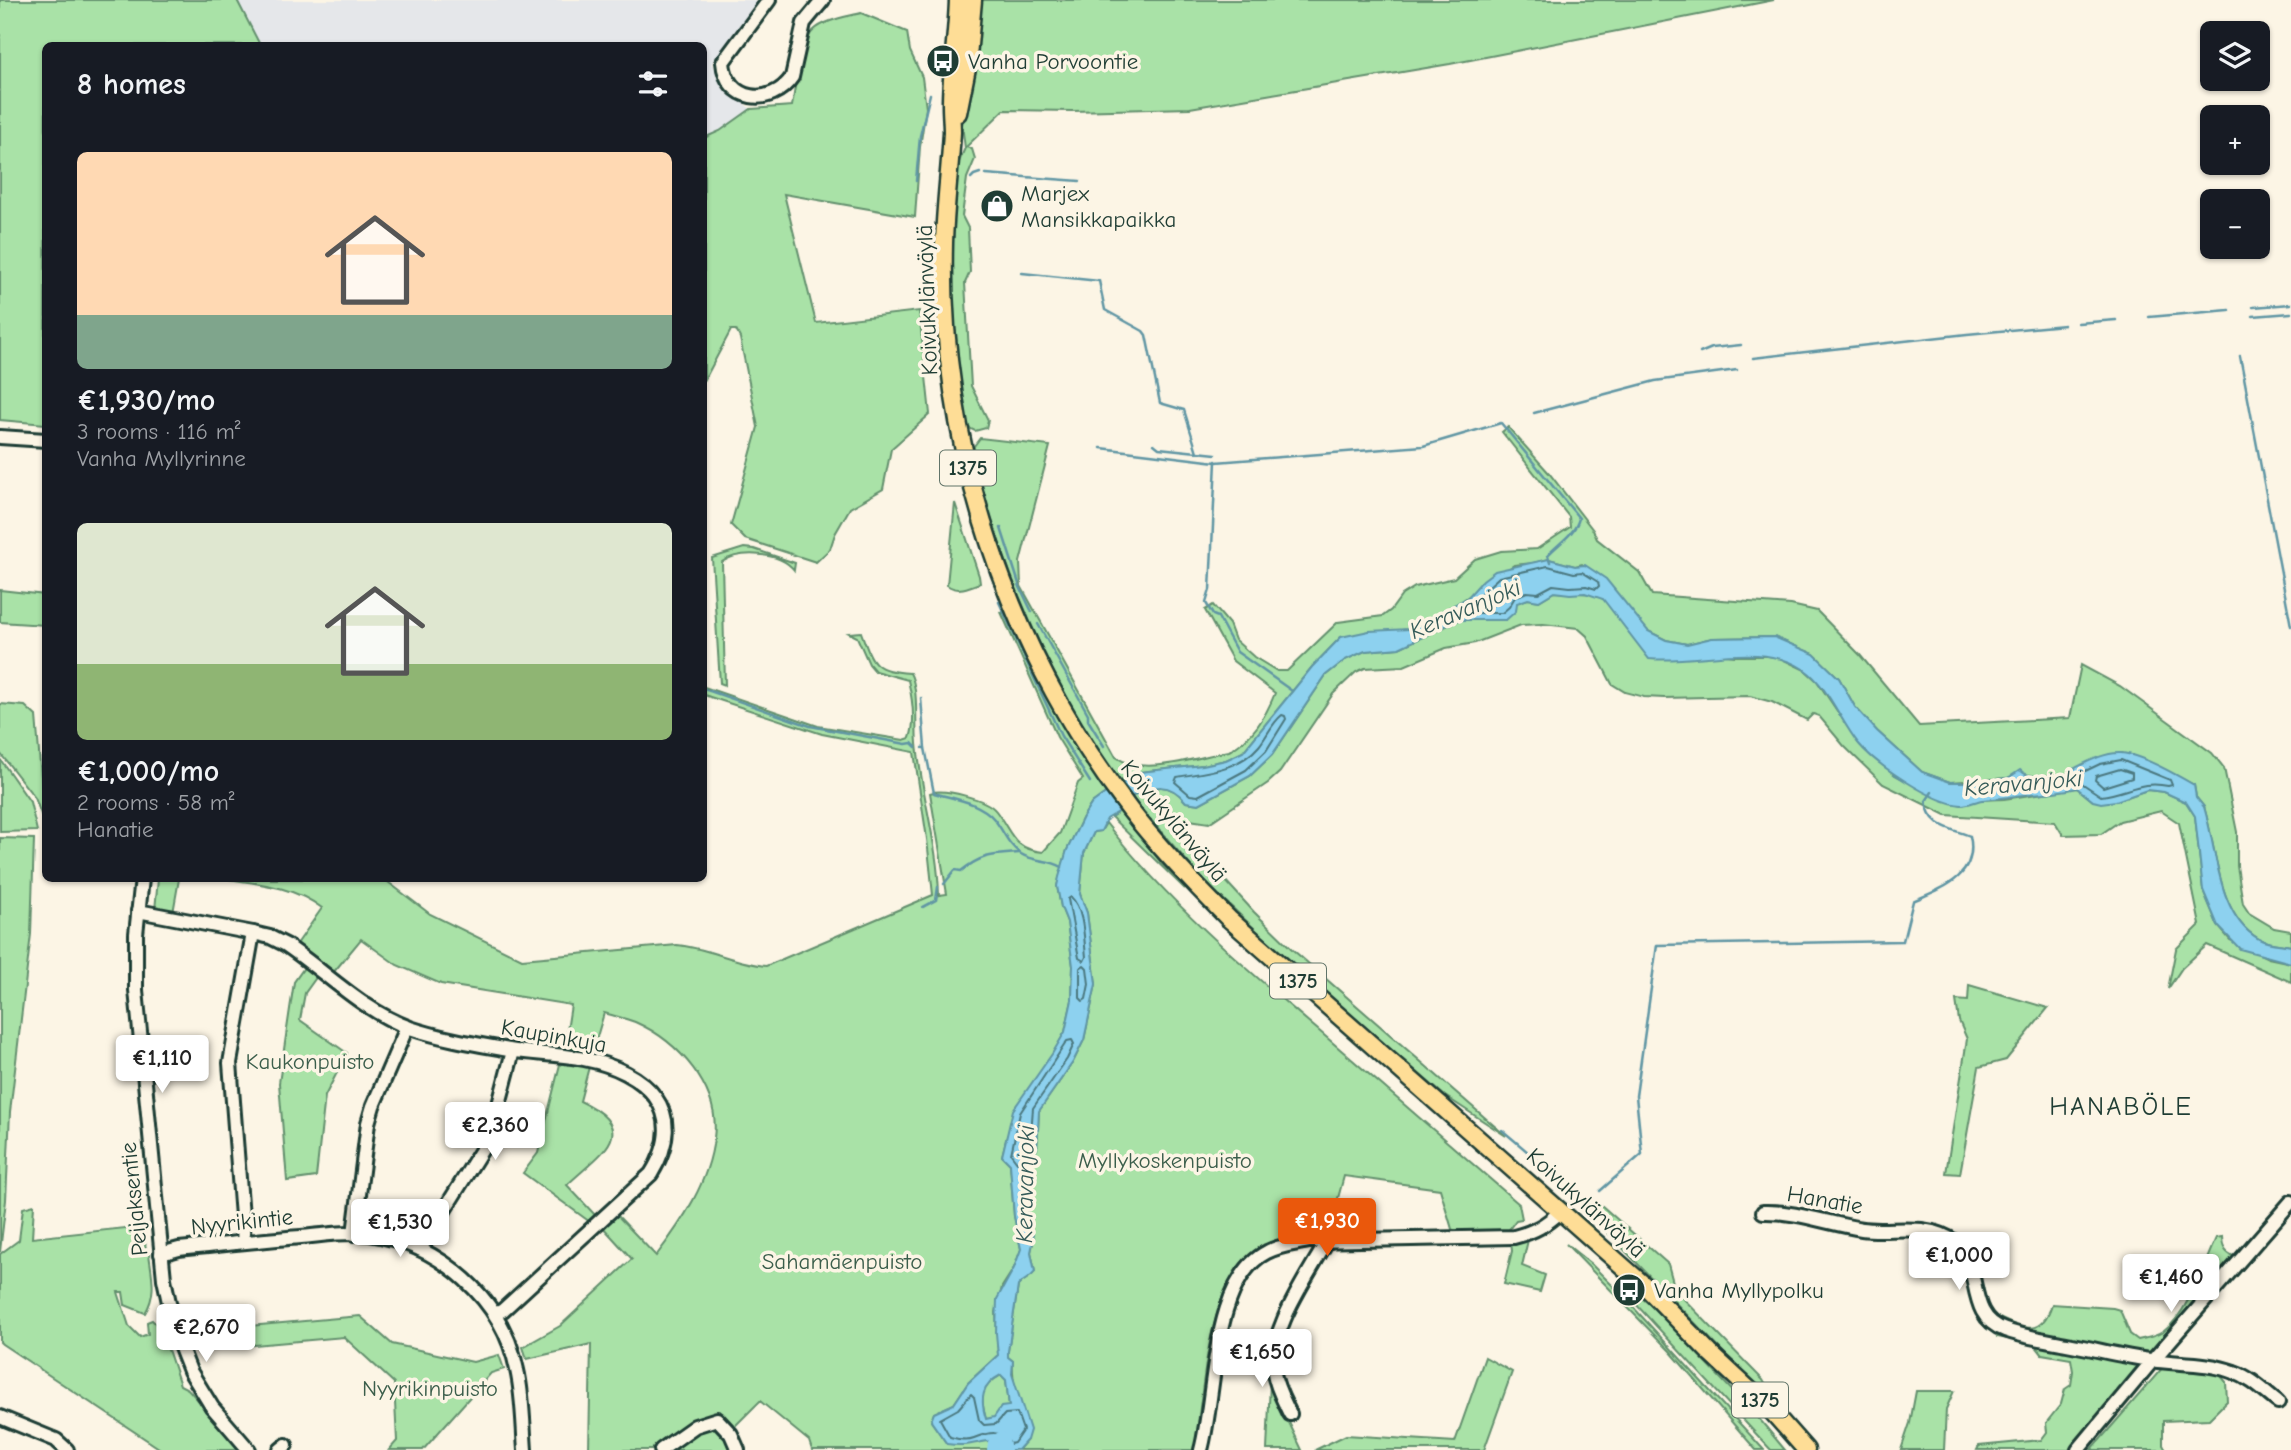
<!DOCTYPE html>
<html lang="en">
<head>
<meta charset="utf-8">
<style>
  :root { --surface:#171b24; --page:#20242c; --text:#f1f3f6; --muted:#9ea1a6; --accent:#ea580c }
  body { margin:0; font-family:"Comic Neue",sans-serif; background:var(--page); color:var(--text); height:100vh; display:flex; flex-direction:column; font-size:26px; white-space:nowrap }
  * { box-sizing:border-box; margin:0 }
  p { font-size:23px; color:var(--muted) }
  .icon { flex:none; width:38px; height:38px; fill:none; stroke:currentColor; stroke-width:2; stroke-linecap:round; stroke-linejoin:round }
  .map { position:relative; flex:1; overflow:hidden }
  .sheet { position:absolute; left:42px; top:42px; width:665px; height:840px; display:flex; flex-direction:column; background:var(--surface); border-radius:10px; box-shadow:0 2px 5px #0004 }
  .sheet>* { flex:none }
  .buttons { position:absolute; left:2200px; top:21px; display:grid; gap:14px }
  .buttons a { display:grid; place-items:center; width:70px; height:70px; border-radius:10px; background:var(--surface); box-shadow:0 2px 5px #0004; font-size:35px }
  .price { position:absolute; translate:-50% -60px; padding:0 16px; border-radius:7px; background:#fff; color:#222; font-size:23px; line-height:46px; filter:drop-shadow(0 2px 4px #0008) }
  .price::after { content:''; position:absolute; left:50%; top:42px; width:21px; height:16px; margin-left:-10px; background:inherit; clip-path:polygon(0 0,100% 0,50% 100%) }
  .price.on { background:var(--accent); color:#fff }
  ul { padding:0; list-style:none }
  li { display:grid; align-content:center; gap:14px; height:371px; padding:0 35px }
  li span { display:grid; place-items:center; height:217px; border-radius:10px; color:#555 }
  li>.icon { margin-inline-start:auto }
  span .icon { width:126px; height:126px; fill:#fffc; stroke-width:1 }
  li b { font-size:30px }
  h2 { display:flex; justify-content:space-between; align-items:center; height:84px; padding:0 35px; font-size:30px }
  .map>svg:first-child { display:block }
  .built { fill:#e5e7ea }
  .green { fill:#a9e2a7; stroke:#64906e; stroke-width:2 }
  .water { fill:#8dd1ef; stroke:#6196a4; stroke-width:2; fill-rule:evenodd }
  .lines { fill:none; stroke-linecap:round; stroke-linejoin:round }
  .shore { stroke:#4b787f; stroke-width:2 }
  .stream { stroke:#6196a4; stroke-width:2.5 }
  .river { stroke:#8dd1ef; stroke-width:16 }
  .minor-casing { stroke:#1f3d34; stroke-width:18 }
  .major-casing { stroke:#1f3d34; stroke-width:21 }
  .minor { stroke:#fcf5e5; stroke-width:12 }
  .major { stroke:#fedd96; stroke-width:16 }
  .labels { text-anchor:middle; dominant-baseline:central; stroke-width:7; stroke-linejoin:round; paint-order:stroke }
  .shield { fill:#fcf5e5; stroke:#617469; stroke-width:2 }
  .shield-label { font-size:21px; font-weight:bold; fill:#1f3d34 }
  .poi-label { font-size:23px; fill:#1f3d34; stroke:#fcf5e5; text-anchor:start }
  .street-label { font-size:23px; fill:#1f3d34; stroke:#fcf5e5 }
  .park-label { font-size:23px; fill:#3b5e4b; stroke:#fcf5e5 }
  .water-label { font-size:24px; font-style:italic; fill:#355b59; stroke:#fcf5e5 }
  .quarter-label { font-size:26px; letter-spacing:2px; fill:#1f3d34; stroke:#fcf5e5 }
</style>
</head>
<body>
<div class="map">
<svg width="2291" height="1450" viewBox="0 0 2291 1450">
  <rect width="100%" height="100%" fill="#fcf5e5"/>
  <filter id="ink" filterUnits="userSpaceOnUse"><feTurbulence type="fractalNoise" baseFrequency=".0143" numOctaves="2"/><feDisplacementMap in="SourceGraphic" scale="14" xChannelSelector="R" yChannelSelector="G"/><feConvolveMatrix kernelMatrix="1 2 1 2 8 2 1 2 1" color-interpolation-filters="sRGB"/></filter>
  <g filter="url(#ink)">
    <path class="built" d="M237 0H758L712 63 727 91 751 109 720 131 704 138V46L260 45Z"/>
    <g class="green">
      <path d="M0 0H237L260 45 46 46 45 424 0 420Z"/>
      <path d="M981 0H1774L1450 64 1190 108 1072 111 1004 110 966 147 972 149 975 159 967 178 962 216 968 228 970 272 965 283 971 386 988 420 986 428 975 431 967 427 959 384 953 317 951 258 955 171 965 148 962 125 977 57Z"/>
      <path d="M861 13 907 32 910 51 922 77 926 108 920 147 915 217 784 194 816 323 919 311 930 414 891 449 883 489 850 508 835 534 830 549 816 562 745 539 731 525 758 427 740 338 736 330H731L704 381V138L720 131 751 109 792 106C796 86 798 45 813 31 824 20 846 17 861 13Z"/>
      <path d="M1508 427 1549 473 1593 530 1597 539 1639 572 1652 595 1791 605 1817 611 1860 655 1919 726 2070 718 2081 665 2120 686 2212 753 2224 768 2237 832V866L2243 904 2249 913 2274 928 2291 931V946C2281 944 2268 944 2259 939 2217 916 2217 848 2204 807L2196 797 2194 785 2153 764 2122 753 2063 775 2034 776 2018 773 2008 778 1950 782 1922 772 1877 731 1855 707 1839 678 1814 654 1774 637 1712 638 1687 644 1666 640 1648 631 1582 564 1575 566 1549 559 1533 563 1514 565 1447 611 1410 629 1341 637 1312 667 1243 752 1226 760 1203 765 1140 772 1121 784C1050 684 1005 575 973 457L974 446 980 438 1050 446 1020 562 1021 586 1116 757C1143 777 1198 757 1229 751 1253 738 1265 718 1275 693L1233 661 1205 610 1213 605 1229 624 1235 640 1254 657 1277 671H1287L1338 622 1383 616 1391 610 1402 595 1415 587 1454 578 1475 559 1501 551 1537 549 1570 527 1569 517 1502 432Z"/>
      <path d="M955 503 979 576 980 583C968 587 958 593 947 585Z"/>
      <path d="M744 548 754 549 795 563 794 570C780 552 740 550 722 562L725 685 720 683 712 558Z"/>
      <path d="M0 590 45 595V625L0 622Z"/>
      <path d="M1554 592C1570 594 1590 590 1603 599 1611 605 1618 617 1625 625 1631 632 1633 640 1641 646L1735 656H1768L1780 658 1805 670 1817 681 1860 745 1895 775 1943 800 1962 805 1979 800 2004 799 2077 788 2093 801H2116L2147 790 2164 792 2186 802 2195 816 2203 890 2218 926 2230 940 2268 958 2291 963V982L2207 945 2182 968 2168 989 2176 949 2200 925 2179 823 2161 811 2120 821 2101 834 2063 835 2055 822 1946 815 1883 784 1844 746 1819 716 1813 714 1807 720 1772 702 1750 696 1664 698 1644 697 1625 692 1612 684 1587 636 1578 628 1543 624 1521 625 1475 643 1446 648 1404 666 1365 668 1356 672 1333 694 1280 772 1268 783 1209 823 1183 819 1166 808 1162 811 1254 912 1293 950 1506 1136 1445 1096 1293 965 1204 881 1131 797C1155 785 1169 781 1186 802L1199 804 1250 776 1272 755 1326 675 1345 660 1365 651 1399 648 1459 620 1528 599 1539 601Z"/>
      <path d="M1001 612 1006 613 1048 698 1107 792 1092 803 1083 817 1067 850 1057 886 1061 907 1067 922 1073 966 1072 1000 1065 1032 1007 1136 1002 1156 1010 1164 1014 1216 1021 1249 1014 1268 1002 1287 996 1312 998 1355 968 1383 954 1404 934 1413 931 1421 947 1444 1001 1440 996 1443 995 1450H812L809 1441 760 1401 732 1429 741 1450H589L591 1344 527 1359 523 1347 560 1326 632 1259 601 1225 615 1213 656 1256C682 1222 709 1182 714 1138 721 1088 678 1041 635 1022 625 1018 614 1016 604 1013L592 1054 564 1050 571 1005 441 984 397 965 361 939 333 973 297 944 322 908C294 887 262 884 228 879H384L430 914 522 959 677 945C709 948 734 963 766 966L933 895 927 839 914 752 822 734 704 695V687L818 726 904 740 910 738C916 721 912 697 908 680L875 671 869 664 857 637 849 633 861 632C873 665 873 670 910 673 919 688 915 724 917 743 921 794 938 844 939 895L947 894 930 793C944 788 987 799 996 811 1012 832 1012 849 1043 852L1060 833 1078 783 1083 779 1057 737Z"/>
      <path d="M0 704 25 706 36 716 42 789H45V825L35 798 0 753Z"/>
      <path d="M0 759 30 802 37 831 0 832Z"/>
      <path d="M1120 811 1163 865 1185 889 1111 817Z"/>
      <path d="M1106 823C1166 900 1243 966 1318 1030 1385 1088 1452 1146 1519 1204L1522 1219 1516 1220 1507 1232 1459 1233 1452 1229 1440 1189 1344 1176 1328 1235C1307 1237 1284 1237 1265 1247 1207 1276 1205 1381 1196 1438L1201 1440 1198 1450H1018L1027 1440C1022 1417 1011 1382 1013 1361L1008 1357V1351L1018 1286C1023 1279 1030 1279 1035 1272L1031 1252 1034 1238 1028 1221 1027 1200 1029 1160 1037 1149 1039 1111 1073 1062 1084 1040 1096 984 1087 913 1080 894 1084 853 1094 832 1101 831Z"/>
      <path d="M0 838 34 839 31 934 10 1112 6 1200 0 1252Z"/>
      <path d="M158 879H179L173 913 155 910Z"/>
      <path d="M308 962 320 972 305 993 300 1020 347 1053 325 1096 316 1177 287 1181 279 1083 294 982Z"/>
      <path d="M1969 985 2048 1008 2006 1060 1979 1067 1960 1174 1946 1173 1967 1039 1959 1021 1956 1000 1968 1001Z"/>
      <path d="M561 1060 590 1063 580 1101C644 1131 599 1154 567 1185L596 1216 590 1222 523 1173 538 1153Z"/>
      <path d="M34 1205 32 1238 144 1226 146 1253 149 1254C152 1276 157 1294 145 1313L125 1305 123 1292H118L129 1326 140 1337 148 1334 147 1322 152 1320 161 1329 180 1385 188 1389 243 1450H162L2 1344 0 1342V1254L19 1240 23 1208Z"/>
      <path d="M1581 1205H1601L1668 1264 1675 1290 1763 1380 1780 1411Z"/>
      <path d="M2222 1237C2222 1245 2225 1253 2233 1256V1262L2198 1293 2190 1310 2165 1340 2161 1339 2069 1450H1977L1979 1446 2041 1440 2047 1432 2046 1423 2061 1404 2065 1389 2071 1385 2073 1371 2071 1359 2042 1354 2034 1344 1997 1337V1317C2024 1330 2042 1337 2052 1304L2113 1308 2120 1310 2130 1334 2138 1340C2147 1338 2156 1337 2164 1331 2187 1315 2204 1264 2216 1238Z"/>
      <path d="M1528 1240 1522 1266 1545 1275 1540 1292 1504 1284 1512 1251 1511 1242Z"/>
      <path d="M1566 1244 1591 1264 1623 1296 1764 1450H1756L1670 1351Z"/>
      <path d="M1638 1295 1653 1307 1761 1421 1785 1450H1771L1633 1301Z"/>
      <path d="M360 1316 392 1344 473 1362 499 1355 504 1369 491 1373 423 1450H389L397 1441 394 1383 344 1337 197 1350 189 1322 205 1330Z"/>
      <path d="M1485 1357 1512 1372 1484 1450H1315L1346 1435 1455 1442Z"/>
      <path d="M2164 1366 2217 1371 2226 1382 2227 1401 2209 1419 2163 1421V1445L2166 1450H2091Z"/>
      <path d="M1001 1375 1006 1380 1009 1406 994 1418 986 1419C980 1398 979 1387 1001 1375Z"/>
      <path d="M1270 1382 1302 1450H1267Z"/>
      <path d="M1916 1391H1954L1946 1409 1944 1450H1901L1910 1423Z"/>
    </g>
    <g class="water">
      <path d="M1549 559 1575 566 1585 565 1606 579 1648 631 1666 640 1687 644 1712 638 1774 637 1814 654 1839 678 1855 707 1877 731 1922 772 1950 782H1975L2008 778 2020 770C2031 782 2057 776 2072 773L2073 769C2087 762 2105 752 2121 753 2140 754 2177 775 2194 785L2196 797 2204 807C2217 848 2217 916 2259 939 2268 944 2281 944 2291 946V963L2240 949 2218 926 2203 890 2195 816 2186 802 2164 792 2147 790 2116 801 2101 803 2093 801 2077 788C2061 792 2046 793 2030 794 2014 796 1998 799 1982 800 1976 801 1968 805 1962 805 1934 804 1875 764 1858 743 1841 722 1827 685 1805 670 1760 640 1700 664 1649 659L1603 599 1585 593 1570 594 1554 592 1539 601 1528 599 1517 603 1516 611 1506 620H1458L1399 648 1365 651 1345 660 1326 675 1272 755 1250 776 1199 804 1186 802C1169 781 1155 785 1131 797L1121 784 1140 772 1203 765 1226 760 1243 752 1312 667 1341 637 1369 631 1410 629 1467 598 1483 580 1495 571Z"/>
      <path d="M1107 792 1120 811 1107 819 1101 831 1094 832 1084 853 1080 894 1087 913 1096 984 1084 1040 1073 1062 1039 1111 1037 1149 1029 1160 1027 1200 1028 1221 1034 1238 1031 1252 1035 1272C1030 1279 1023 1279 1018 1286L1008 1351V1357L1013 1361 1012 1374 1030 1430 1027 1440 1018 1450H1003L1000 1440C979 1440 970 1448 947 1444L931 1421 934 1413 954 1404 968 1383 998 1355 996 1333 997 1299 1014 1268 1021 1249 1014 1216 1010 1164 1002 1156 1013 1110 1052 1054 1065 1032 1072 1000 1073 966 1067 922 1061 907 1057 886 1059 877 1067 850 1083 817 1092 803ZM1001 1375 1006 1380 1009 1406 1001 1407 994 1417 986 1419C980 1400 981 1385 1001 1375Z"/>
    </g>
    <g class="lines">
      <g class="shore">
        <path d="M1548 566 1574 573 1582 572 1598 582 1599 586 1596 589 1586 586 1570 587 1553 585 1538 593 1527 592 1515 597 1509 607 1502 613H1468L1465 611 1466 607 1499 577Z"/>
        <path d="M1507 584 1510 588C1502 597 1501 608 1487 604L1486 600 1494 591Z"/>
        <path d="M1282 715 1285 716 1286 719 1266 751 1246 770 1198 796 1190 795 1175 782 1177 777C1206 772 1239 770 1259 746 1267 736 1272 723 1282 715Z"/>
        <path d="M2121 760 2170 780 2172 785 2168 786C2141 780 2127 793 2101 796L2077 780 2079 774 2100 764Z"/>
        <path d="M2120 769 2132 773V778L2103 787 2095 780 2096 776Z"/>
        <path d="M1071 897C1084 909 1084 939 1086 957L1084 961 1079 958 1068 899Z"/>
        <path d="M1084 965 1087 968 1089 984 1086 999 1083 1001 1080 998V968Z"/>
        <path d="M1072 1040 1074 1044 1067 1059 1033 1108 1030 1146 1021 1161 1017 1162 1011 1154 1020 1113 1067 1041Z"/>
        <path d="M971 1394 974 1397 979 1420 984 1425 996 1424 1005 1414 1017 1413 1023 1430 1014 1443 1010 1444C1003 1428 987 1433 974 1438 967 1441 957 1439 950 1437L940 1419 958 1409Z"/>
      </g>
      <g class="stream">
        <path d="M986 174 1080 181"/>
        <path d="M971 178 974 175 980 173"/>
        <path d="M916 181 920 136 930 94"/>
        <path d="M1022 273 1099 281 1105 310 1143 331 1146 335 1160 403 1184 410 1197 452"/>
        <path d="M2253 307 2291 304"/>
        <path d="M2253 316 2291 313"/>
        <path d="M2149 317 2229 310"/>
        <path d="M2078 323 2116 320"/>
        <path d="M1700 353 1712 348 1741 345"/>
        <path d="M2240 356 2291 626"/>
        <path d="M1753 358 1967 334 2064 325"/>
        <path d="M1534 413 1655 381 1737 370"/>
        <path d="M1154 444 1159 448 1216 454"/>
        <path d="M1101 448 1216 462 1423 446 1501 423 1579 518C1576 533 1558 544 1548 555L1550 562"/>
        <path d="M1216 461 1210 590 1206 603 1213 615 1218 617 1237 652 1292 691"/>
        <path d="M1001 528 1020 587 1032 612"/>
        <path d="M999 602 1061 736 1090 782"/>
        <path d="M1038 624 1088 714V720L1104 746"/>
        <path d="M704 689 810 726 906 744 912 743 916 747"/>
        <path d="M921 698 925 748"/>
        <path d="M923 748H925L934 793C954 799 980 802 994 819 1004 831 1007 844 1021 854 1033 862 1049 859 1062 867"/>
        <path d="M944 884 955 870 961 871C983 854 992 855 1019 853"/>
        <path d="M923 907 936 900 938 887"/>
        <path d="M1502 1130 1589 1204"/>
        <path d="M1600 1191 1642 1154 1636 1096 1657 945 1903 941 1913 901C1943 888 1979 876 1970 836 1949 828 1929 826 1926 801L1932 792"/>
      </g>
      <path class="river" d="M995 1450 996 1443 1001 1440 1003 1450"/>
      <defs>
        <g id="minor">
          <path d="M769 0 723 62C726 102 771 108 792 77L804 23 823 0"/>
          <path d="M0 437 46 440"/>
          <path d="M142 878 136 934V990L164 1279 176 1335 190 1371 212 1407 249 1450"/>
          <path d="M138 911 253 933 230 1063 244 1242"/>
          <path d="M253 933 270 937 286 945C327 973 363 1011 410 1028 443 1039 476 1044 509 1050 534 1054 559 1054 584 1059 646 1071 690 1111 651 1174L503 1310 495 1314"/>
          <path d="M1763 1212C1797 1211 1829 1224 1862 1229 1891 1233 1930 1222 1955 1242 1984 1265 1964 1316 2005 1330 2024 1337 2046 1340 2067 1344 2095 1349 2122 1356 2150 1360 2178 1364 2208 1362 2234 1372 2251 1378 2264 1391 2278 1402"/>
          <path d="M354 1234 368 1123 373 1106 407 1027"/>
          <path d="M420 1249 491 1135 513 1051"/>
          <path d="M161 1254 179 1249C220 1245 260 1240 301 1237 324 1235 348 1231 370 1234 441 1245 503 1299 517 1370 523 1396 523 1424 525 1450"/>
          <path d="M1219 1345 1274 1355"/>
          <path d="M1290 1414C1284 1401 1276 1387 1274 1373 1267 1332 1308 1276 1327 1241"/>
          <path d="M0 1417 56 1440 67 1450"/>
          <path d="M280 1450 286 1445"/>
          <path d="M661 1450 695 1426 717 1419 731 1434 738 1450"/>
          <path d="M1201 1450C1216 1396 1211 1280 1267 1252 1280 1245 1295 1244 1309 1241L1514 1237C1534 1232 1546 1225 1561 1211"/>
          <path d="M2078 1450 2153 1360 2291 1202"/>
        </g>
        <g id="major">
          <path d="M958 0C957 35 951 70 951 105 951 114 952 123 952 132 950 169 945 206 944 243 939 445 1007 649 1130 810 1160 849 1194 884 1229 919L1644 1285 1710 1353 1768 1407 1806 1450"/>
          <path d="M958 113 967 68 973 0"/>
        </g>
      </defs>
      <use href="#minor" class="minor-casing"/>
      <use href="#major" class="major-casing"/>
      <use href="#minor" class="minor"/>
      <use href="#major" class="major"/>
    </g>
  </g>
  <defs>
    <symbol id="bus-disc" viewBox="-11 -11 22 22"><circle r="9.5" fill="#1f3d34" stroke="#fcf5e5"/><path d="M-5-6H5V4H4V6H2V4H-2V6H-4V4H-5ZM-3.5-4V0h7V-4ZM-3.5 1.2v1.5H-2V1.2ZM2 1.2v1.5H3.5V1.2Z" fill="#fff"/></symbol>
    <symbol id="shop-disc" viewBox="-11 -11 22 22"><circle r="9.5" fill="#1f3d34" stroke="#fcf5e5"/><path d="M-5-2.5h2.3a2.7 3.5 0 0 1 5.4 0H5L5.5 6h-11ZM-1.5-2.5h3a1.5 2.3 0 0 0-3 0Z" fill="#fff"/></symbol>
  </defs>
  <g fill-rule="evenodd">
    <use href="#bus-disc" x="924" y="42" width="38" height="38"/>
    <use href="#shop-disc" x="978" y="187" width="38" height="38"/>
    <use href="#bus-disc" x="1610" y="1271" width="38" height="38"/>
  </g>
  <g class="labels">
    <g class="shield">
      <rect x="940" y="450.5" width="56" height="35" rx="5"/>
      <rect x="1270" y="963.5" width="56" height="35" rx="5"/>
      <rect x="1732" y="1382.5" width="56" height="35" rx="5"/>
    </g>
    <g class="shield-label">
      <text x="968" y="468">1375</text>
      <text x="1298" y="981">1375</text>
      <text x="1760" y="1400">1375</text>
    </g>
    <g class="poi-label">
      <text x="968" y="61">Vanha Porvoontie</text>
      <text x="1021" y="193">Marjex<tspan x="1021" dy="26">Mansikkapaikka</tspan></text>
      <text x="1654" y="1290">Vanha Myllypolku</text>
    </g>
    <g class="street-label">
      <text transform="translate(927 300) rotate(-92)">Koivukylänväylä</text>
      <text transform="translate(1174 821) rotate(50)">Koivukylänväylä</text>
      <text transform="translate(554 1036) rotate(10)">Kaupinkuja</text>
      <text transform="translate(134 1199) rotate(-96)">Peijaksentie</text>
      <text transform="translate(1825 1200) rotate(10)">Hanatie</text>
      <text transform="translate(1586 1203) rotate(42)">Koivukylänväylä</text>
      <text transform="translate(242 1222) rotate(-6)">Nyyrikintie</text>
    </g>
    <g class="park-label">
      <text x="310" y="1061">Kaukonpuisto</text>
      <text x="1165" y="1160">Myllykoskenpuisto</text>
      <text x="842" y="1261">Sahamäenpuisto</text>
      <text x="430" y="1388">Nyyrikinpuisto</text>
    </g>
    <g class="water-label">
      <text transform="translate(1465 609) rotate(-23)">Keravanjoki</text>
      <text transform="translate(2023 783) rotate(-5)">Keravanjoki</text>
      <text transform="translate(1025 1184) rotate(-89)">Keravanjoki</text>
    </g>
    <g class="quarter-label">
      <text x="2121" y="1107">HANABÖLE</text>
    </g>
  </g>
</svg>
<div class="buttons">
<a><svg class="icon" aria-label="layers" viewBox="0 0 24 24"><path d="M12 4l9 5-9 5-9-5zM3 14l9 5 9-5"/></svg></a>
<a>+</a>
<a>−</a>
</div>
<b class="price" style="left:162px;top:1095px">€1,110</b>
<b class="price" style="left:495px;top:1162px">€2,360</b>
<b class="price on" style="left:1327px;top:1258px">€1,930</b>
<b class="price" style="left:400px;top:1259px">€1,530</b>
<b class="price" style="left:1959px;top:1292px">€1,000</b>
<b class="price" style="left:2171px;top:1314px">€1,460</b>
<b class="price" style="left:206px;top:1364px">€2,670</b>
<b class="price" style="left:1262px;top:1389px">€1,650</b>
<section class="sheet">
<h2>8 homes<svg class="icon" aria-label="filters" viewBox="0 0 24 24"><path d="M4 7h16M4 17h16"/><circle cx="9" cy="7" r="2"/><circle cx="15" cy="17" r="2"/></svg></h2>
<ul>
<li><span style="background:linear-gradient(#ffd9b3 75%,#7fa58c 0)"><svg class="icon" aria-label="home" viewBox="0 0 24 24"><path d="M3 11l9-7 9 7M6 9v11h12V9"/></svg></span><div><b>€1,930/mo</b><p>3 rooms · 116 m²</p><p>Vanha Myllyrinne</p></div></li>
<li><span style="background:linear-gradient(#dfe7d0 65%,#8fb573 0)"><svg class="icon" aria-label="home" viewBox="0 0 24 24"><path d="M3 11l9-7 9 7M6 9v11h12V9"/></svg></span><div><b>€1,000/mo</b><p>2 rooms · 58 m²</p><p>Hanatie</p></div></li>
</ul>
</section>
</div>
</body>
</html>
